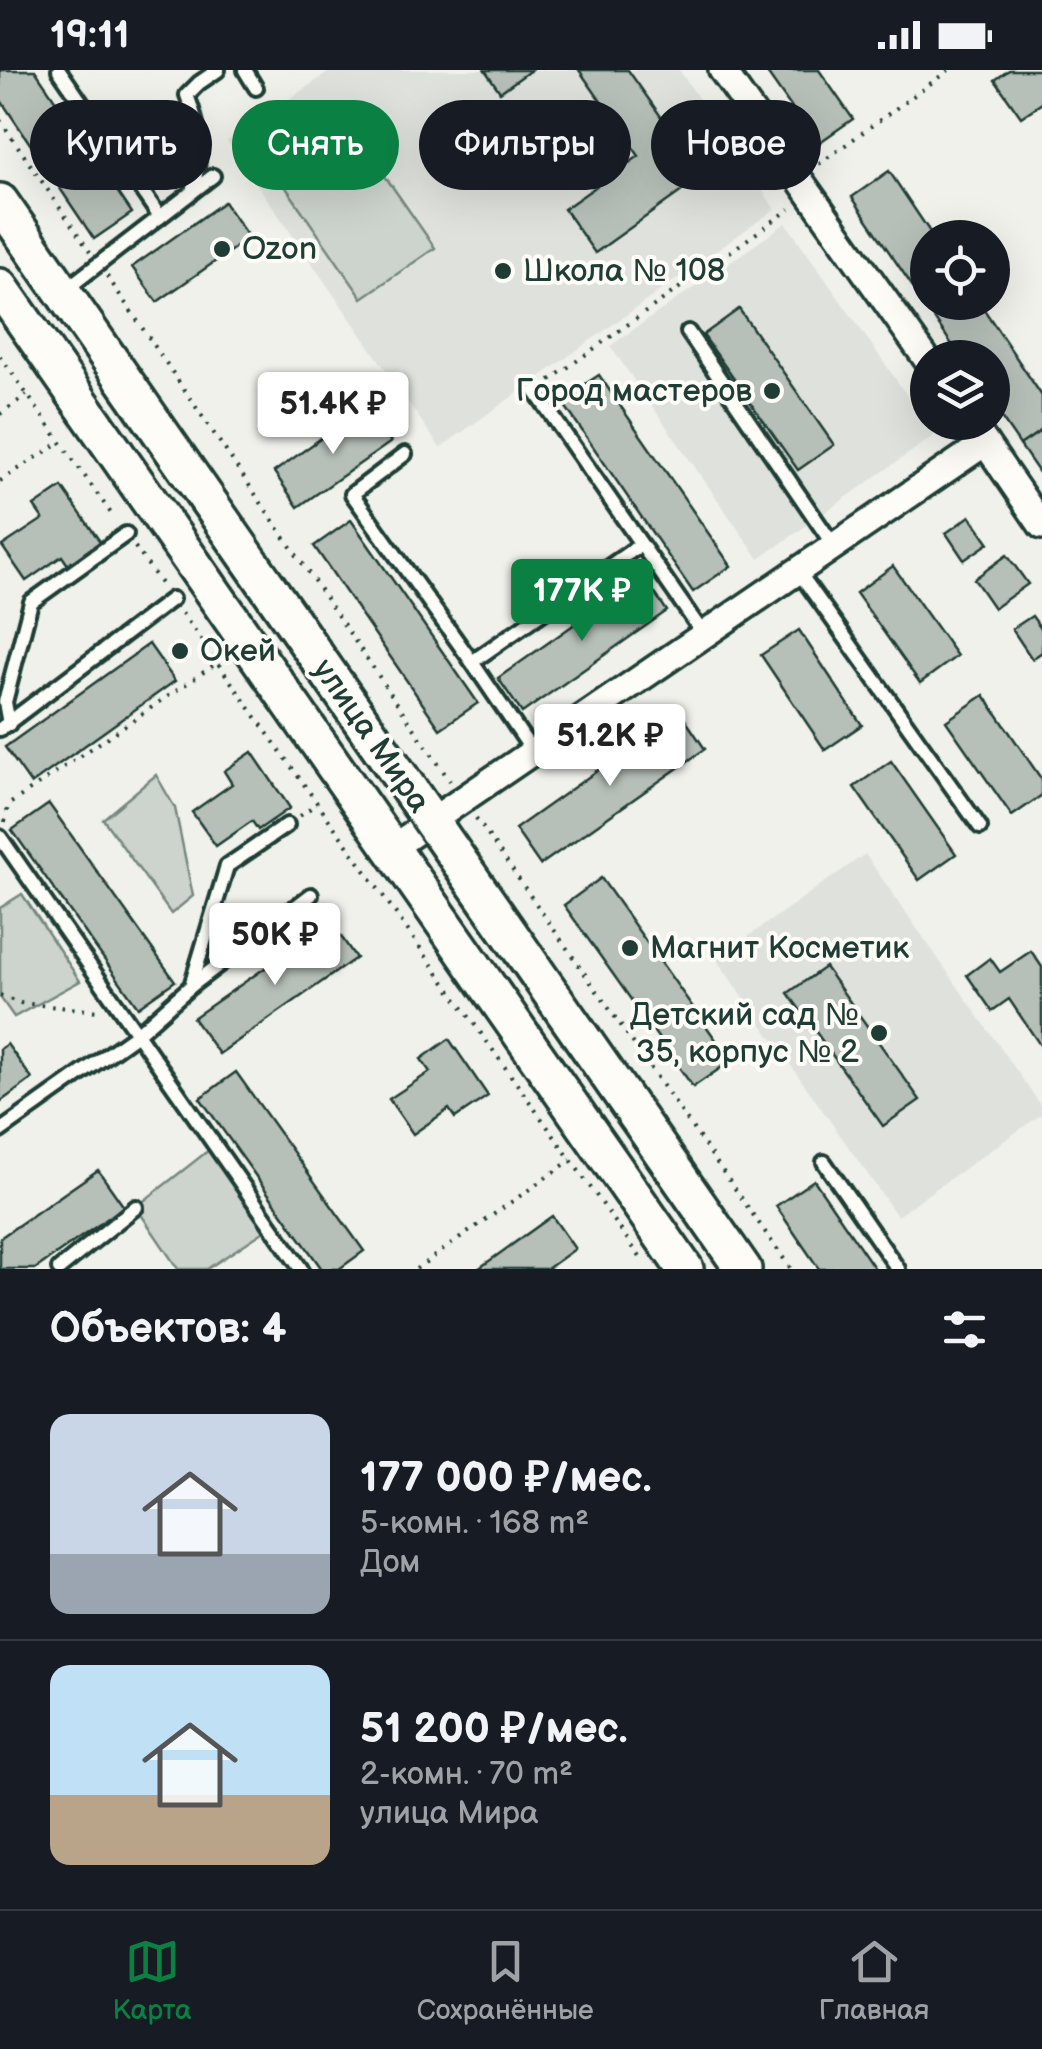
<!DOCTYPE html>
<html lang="ru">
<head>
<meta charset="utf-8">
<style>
  :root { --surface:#171b24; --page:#20242c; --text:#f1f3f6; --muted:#9ea1a6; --line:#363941; --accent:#0b8043 }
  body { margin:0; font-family:"Balsamiq Sans",sans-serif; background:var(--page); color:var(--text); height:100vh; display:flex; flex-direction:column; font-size:38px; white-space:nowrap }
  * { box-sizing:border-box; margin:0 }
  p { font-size:32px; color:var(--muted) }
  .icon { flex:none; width:55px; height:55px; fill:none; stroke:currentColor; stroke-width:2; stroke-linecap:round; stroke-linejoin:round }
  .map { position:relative; height:1199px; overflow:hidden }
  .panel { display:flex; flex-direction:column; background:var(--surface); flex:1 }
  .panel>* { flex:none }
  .banner { position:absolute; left:30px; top:30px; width:982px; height:90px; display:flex; gap:20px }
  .buttons { position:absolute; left:910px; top:150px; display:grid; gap:20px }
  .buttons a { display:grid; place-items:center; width:100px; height:100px; border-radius:50%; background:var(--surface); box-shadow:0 10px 40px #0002; font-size:50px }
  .price { position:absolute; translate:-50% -85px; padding:0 22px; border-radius:10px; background:#fff; color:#222; font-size:32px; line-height:65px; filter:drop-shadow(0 2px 5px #0008) }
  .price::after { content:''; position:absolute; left:50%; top:60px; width:30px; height:22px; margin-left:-15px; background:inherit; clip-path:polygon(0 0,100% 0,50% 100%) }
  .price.selected { background:var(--accent); color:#fff }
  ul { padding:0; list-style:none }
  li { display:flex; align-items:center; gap:30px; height:250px; padding:0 50px }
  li+li { border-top:2px solid var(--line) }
  li span { display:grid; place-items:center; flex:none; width:280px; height:200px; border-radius:20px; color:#555 }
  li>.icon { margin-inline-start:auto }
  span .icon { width:120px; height:120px; fill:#fffc; stroke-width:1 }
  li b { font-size:42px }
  h2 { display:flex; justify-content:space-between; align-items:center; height:120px; padding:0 50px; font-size:42px }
  .tag { padding:0 35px; border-radius:45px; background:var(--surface); box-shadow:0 10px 40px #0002; font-size:35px; line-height:90px }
  .tag.selected { background:var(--accent); color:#fff }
  .status { display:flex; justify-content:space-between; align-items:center; height:70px; padding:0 50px; background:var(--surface); direction:ltr }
  .status svg { height:28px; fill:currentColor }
  .tabs { display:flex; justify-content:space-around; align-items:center; height:140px; border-top:2px solid var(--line); background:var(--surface); font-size:28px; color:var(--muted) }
  .tabs a { display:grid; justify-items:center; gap:5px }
  .tabs .selected { color:var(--accent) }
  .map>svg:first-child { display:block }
  .built { fill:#dfe2dc }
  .green { fill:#cdd3cd; stroke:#768880; stroke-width:2.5 }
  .building { fill:#b6bfb8; stroke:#1f3d34; stroke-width:2.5 }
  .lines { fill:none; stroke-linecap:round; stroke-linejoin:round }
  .service-casing { stroke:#1f3d34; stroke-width:20 }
  .minor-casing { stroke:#1f3d34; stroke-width:32 }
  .secondary-casing { stroke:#1f3d34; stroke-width:42 }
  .path { stroke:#1f3d34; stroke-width:4; stroke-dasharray:2.5 8; stroke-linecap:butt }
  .service { stroke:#fdfcf7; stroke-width:12 }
  .minor { stroke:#fdfcf7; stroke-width:25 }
  .secondary { stroke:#fdfcf7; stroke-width:35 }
  .tram { stroke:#1f3d34; stroke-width:2.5 }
  .poi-dot { fill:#1f3d34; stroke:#fdfcf7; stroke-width:4 }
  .labels { text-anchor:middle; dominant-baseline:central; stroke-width:8; stroke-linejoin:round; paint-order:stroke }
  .poi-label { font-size:32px; fill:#1f3d34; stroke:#fdfcf7; text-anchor:start }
  .street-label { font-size:32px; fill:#1f3d34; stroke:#fdfcf7 }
</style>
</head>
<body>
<div class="status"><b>19:11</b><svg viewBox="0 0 49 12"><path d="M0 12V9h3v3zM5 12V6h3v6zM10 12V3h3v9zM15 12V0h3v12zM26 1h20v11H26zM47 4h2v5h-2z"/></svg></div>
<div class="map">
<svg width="1042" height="1199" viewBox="0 0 1042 1199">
  <rect width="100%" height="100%" fill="#f0f1eb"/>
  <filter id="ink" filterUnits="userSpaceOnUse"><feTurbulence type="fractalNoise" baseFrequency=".01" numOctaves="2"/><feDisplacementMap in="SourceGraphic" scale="20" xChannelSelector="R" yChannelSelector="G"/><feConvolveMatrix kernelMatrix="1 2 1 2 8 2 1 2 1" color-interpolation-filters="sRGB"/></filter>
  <g filter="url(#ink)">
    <g class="built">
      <path d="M332 0H679L775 139 440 378 227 71Z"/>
      <path d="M786 153 935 365 759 489 610 276Z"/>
      <path d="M865 784 1042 1037V1044L897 1146 716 889Z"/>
    </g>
    <g class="green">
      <path d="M337 37 435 178 362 228 265 87Z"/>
      <path d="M156 705 175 738 193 826 171 844 103 749Z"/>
      <path d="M22 824 80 911 14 947 0 927V838Z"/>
      <path d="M209 1080 266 1160 207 1199H178L136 1137Z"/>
    </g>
    <g class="building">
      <path d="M0 0H35L132 143 94 169 0 29Z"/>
      <path d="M485 0H531L500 22Z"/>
      <path d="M579 0H628L703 106 595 183 564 139 639 86Z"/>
      <path d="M765 0H819L853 49 817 74Z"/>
      <path d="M1009 0H1042V33L1021 47 995 10Z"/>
      <path d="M889 101 934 168H928V232H979L1042 326V360L1020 375 992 334V288H961L852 127Z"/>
      <path d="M224 132 249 168 157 232 132 197Z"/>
      <path d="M739 239 834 375 798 400 703 265Z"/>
      <path d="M599 305 731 496 693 522 561 330Z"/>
      <path d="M366 336 391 372 298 437 274 402Z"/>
      <path d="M1042 360V407L1020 375Z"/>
      <path d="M62 417 101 473 68 495 62 486 26 511 2 476 43 449 34 436Z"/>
      <path d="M970 446 989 473 964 490 946 463Z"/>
      <path d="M351 450 478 633 440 659 314 476Z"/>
      <path d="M1007 485 1028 514 994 538 974 509Z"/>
      <path d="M893 496 957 586 920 613 856 523Z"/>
      <path d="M643 506 667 541 522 643 498 608Z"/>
      <path d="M1032 546 1042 560V582L1032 589 1012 559Z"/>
      <path d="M799 560 862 655 825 680 761 585Z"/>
      <path d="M149 574 175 611 31 714 5 677Z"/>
      <path d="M984 625 1042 710V725L1012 746 946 651Z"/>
      <path d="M680 642 705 679 540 795 515 759Z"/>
      <path d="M252 682 290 738 258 760 252 751 216 776 192 742 232 714 224 701Z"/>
      <path d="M891 691 956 784 919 810 854 717Z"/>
      <path d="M49 734 175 911 138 937 12 760Z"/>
      <path d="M601 808 731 991 693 1017 564 835Z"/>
      <path d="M331 852 356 888 219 984 193 948Z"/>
      <path d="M1031 881 1042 897V978L1009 929 992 941 967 905 990 888 1000 902Z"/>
      <path d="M825 897 920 1030 883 1056 788 923Z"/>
      <path d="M449 969 488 1026 455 1048 449 1039 413 1064 389 1029 430 1002 421 989Z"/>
      <path d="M7 974 32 1009 0 1032V979Z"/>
      <path d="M236 1002 364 1181 339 1199H322L200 1028Z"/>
      <path d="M98 1100 124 1137 35 1199H0V1168Z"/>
      <path d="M814 1110 875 1199H819L776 1136Z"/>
      <path d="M552 1146 575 1179 547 1199H478Z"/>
    </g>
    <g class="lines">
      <defs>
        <g id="service">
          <path d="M59 0 160 147"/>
          <path d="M245 0 256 18"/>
          <path d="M192 122C202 82 202 64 187 25L199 13 218 0"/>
          <path d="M65 220 213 106"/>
          <path d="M688 262 834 476"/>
          <path d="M535 321 704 565"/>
          <path d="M405 384 352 424 472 592 533 682"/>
          <path d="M798 501 980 757"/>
          <path d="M472 592 640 475"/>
          <path d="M9 654 5 632 31 532 126 464"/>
          <path d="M0 659 172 529"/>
          <path d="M0 767 301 1199"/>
          <path d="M191 916 311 825"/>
          <path d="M0 1061 137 964 191 916 227 796 287 755"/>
          <path d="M824 1092 898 1199"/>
          <path d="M59 1199 136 1137"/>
        </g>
        <g id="minor">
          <path d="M722 0 928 291"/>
          <path d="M971 352 1042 456"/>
          <path d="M392 778 985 373"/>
        </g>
        <g id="secondary">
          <path d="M0 132 743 1199"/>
          <path d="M0 217 685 1199"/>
        </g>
      </defs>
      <use href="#service" class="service-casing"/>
      <use href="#minor" class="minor-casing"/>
      <use href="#secondary" class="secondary-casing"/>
      <g class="path">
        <path d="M0 50 90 182"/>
        <path d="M819 94 949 0"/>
        <path d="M107 206 450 711"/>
        <path d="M0 286 115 449"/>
        <path d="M550 310 790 139"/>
        <path d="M0 344 27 325"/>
        <path d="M0 411 59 373"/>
        <path d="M135 477 162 515"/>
        <path d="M182 543 640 1187"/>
        <path d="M300 746 316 734"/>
        <path d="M476 748 791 1199"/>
        <path d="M5 752 8 735 217 593"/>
        <path d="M0 926 20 933 98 941"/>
        <path d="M416 1199 571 1090"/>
      </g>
      <use href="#service" class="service"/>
      <use href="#minor" class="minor"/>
      <use href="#secondary" class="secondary"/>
      <path class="tram" d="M0 165 720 1199"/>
    </g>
  </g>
  <g class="poi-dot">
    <circle cx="222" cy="179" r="10"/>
    <circle cx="503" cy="201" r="10"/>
    <circle cx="772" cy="321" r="10"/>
    <circle cx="180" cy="581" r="10"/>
    <circle cx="630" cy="878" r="10"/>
    <circle cx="879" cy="963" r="10"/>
  </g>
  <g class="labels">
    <g class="poi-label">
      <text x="242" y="179">Ozon</text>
      <text x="523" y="201">Школа № 108</text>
      <text x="752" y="321" text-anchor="end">Город мастеров</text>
      <text x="200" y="581">Окей</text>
      <text x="650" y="878">Магнит Косметик</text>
      <text x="859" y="945" text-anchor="end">Детский сад №<tspan x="859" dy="37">35, корпус № 2</tspan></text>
    </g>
    <g class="street-label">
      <text transform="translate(371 666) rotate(55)">улица Мира</text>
    </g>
  </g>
</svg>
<div class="buttons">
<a><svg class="icon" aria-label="locate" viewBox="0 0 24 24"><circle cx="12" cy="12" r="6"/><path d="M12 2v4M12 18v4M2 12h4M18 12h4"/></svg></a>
<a><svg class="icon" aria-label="layers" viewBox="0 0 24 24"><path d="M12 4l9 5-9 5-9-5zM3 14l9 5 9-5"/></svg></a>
</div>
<b class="price" style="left:333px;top:387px">51.4K ₽</b>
<b class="price selected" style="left:582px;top:574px">177K ₽</b>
<b class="price" style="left:610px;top:719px">51.2K ₽</b>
<b class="price" style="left:275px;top:918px">50K ₽</b>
<div class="banner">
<a class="tag">Купить</a>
<a class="tag selected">Снять</a>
<a class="tag">Фильтры</a>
<a class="tag">Новое</a>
</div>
</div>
<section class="panel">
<h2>Объектов: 4<svg class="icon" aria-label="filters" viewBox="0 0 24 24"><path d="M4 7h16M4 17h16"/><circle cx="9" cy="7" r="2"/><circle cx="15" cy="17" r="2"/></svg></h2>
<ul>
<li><span style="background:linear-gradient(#c9d6e8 70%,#9aa5b1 0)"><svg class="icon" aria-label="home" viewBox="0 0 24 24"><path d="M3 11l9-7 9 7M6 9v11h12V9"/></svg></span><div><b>177 000 ₽/мес.</b><p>5-комн. · 168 m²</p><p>Дом</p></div></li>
<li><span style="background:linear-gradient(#bfe0f5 65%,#b9a48a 0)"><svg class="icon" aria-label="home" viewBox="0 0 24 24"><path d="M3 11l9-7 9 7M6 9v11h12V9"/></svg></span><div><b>51 200 ₽/мес.</b><p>2-комн. · 70 m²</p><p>улица Мира</p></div></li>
</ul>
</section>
<nav class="tabs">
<a class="selected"><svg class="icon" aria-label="map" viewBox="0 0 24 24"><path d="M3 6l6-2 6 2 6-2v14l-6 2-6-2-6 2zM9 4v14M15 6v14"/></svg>Карта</a>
<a><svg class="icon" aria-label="saved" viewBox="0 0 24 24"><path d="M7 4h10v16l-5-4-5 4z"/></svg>Сохранённые</a>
<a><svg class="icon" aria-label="home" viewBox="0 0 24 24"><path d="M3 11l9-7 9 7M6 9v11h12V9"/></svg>Главная</a>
</nav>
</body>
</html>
